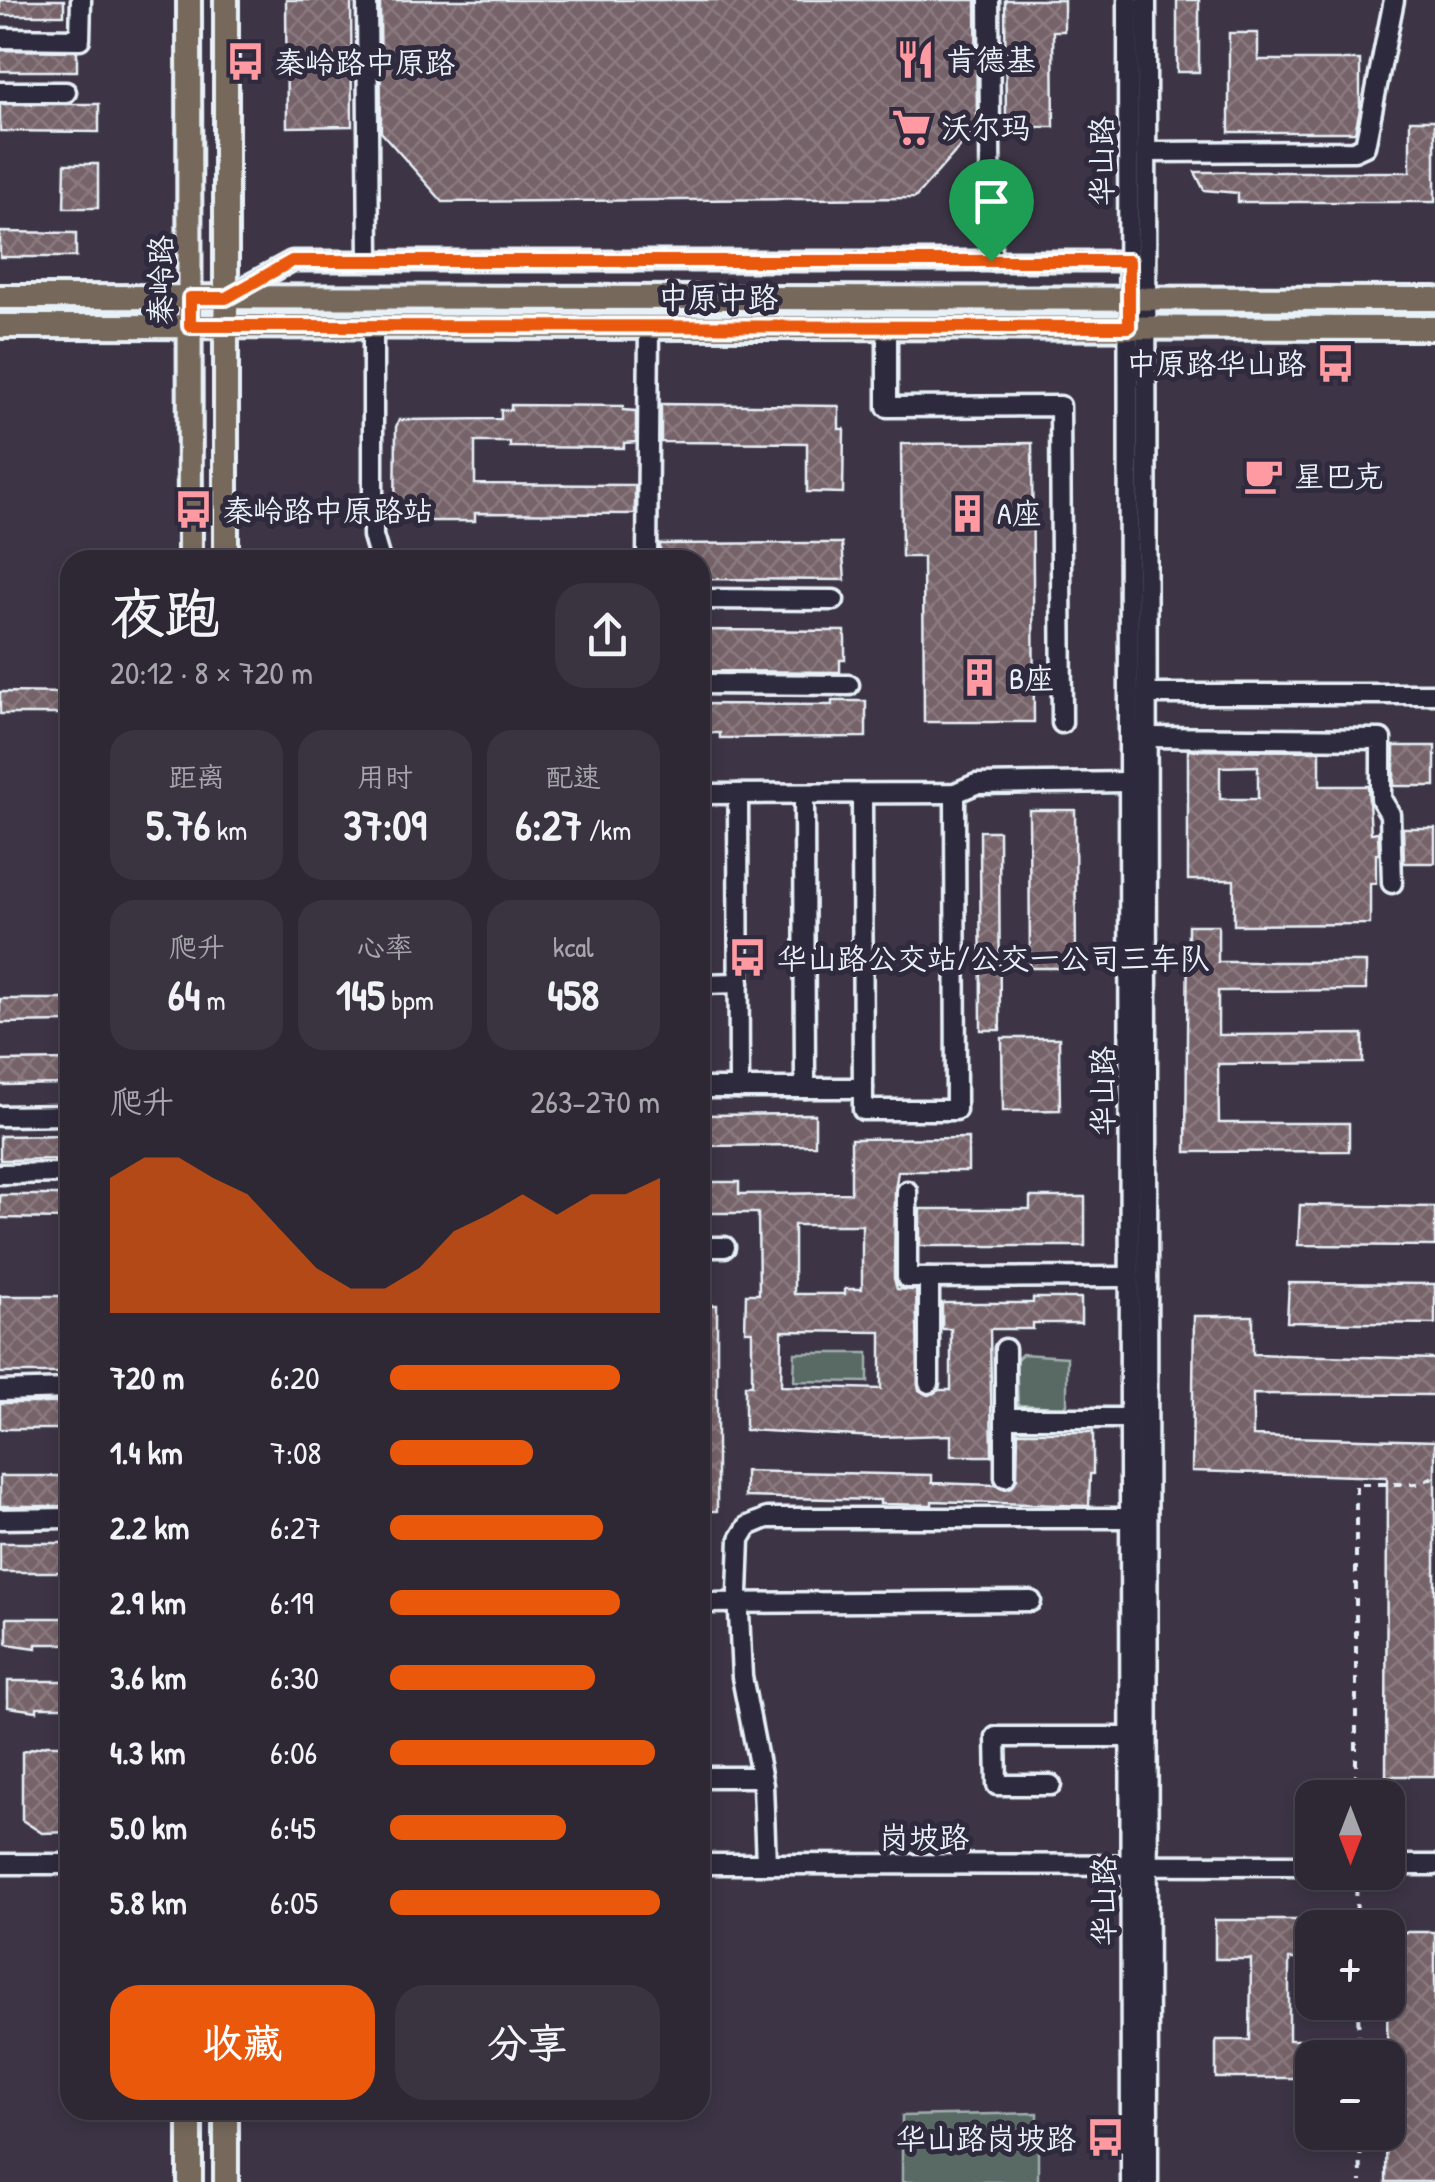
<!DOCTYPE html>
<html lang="zh">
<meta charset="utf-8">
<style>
body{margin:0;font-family:"Patrick Hand","LXGW WenKai TC",sans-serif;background:#3a3440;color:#f1f3f6;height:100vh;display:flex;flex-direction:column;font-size:38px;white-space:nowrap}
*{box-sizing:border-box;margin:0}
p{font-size:32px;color:#a7a6ac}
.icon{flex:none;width:55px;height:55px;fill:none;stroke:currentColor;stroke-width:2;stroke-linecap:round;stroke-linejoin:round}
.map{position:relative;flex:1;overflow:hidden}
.panel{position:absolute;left:60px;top:550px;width:650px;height:1570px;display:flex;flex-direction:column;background:#2e2834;border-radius:30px;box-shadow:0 5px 15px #0003,0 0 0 2px #49444f}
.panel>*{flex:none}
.needle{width:65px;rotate:180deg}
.controls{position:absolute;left:1295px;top:1780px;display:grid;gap:20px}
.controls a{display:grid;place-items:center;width:110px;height:110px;border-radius:20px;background:#2e2834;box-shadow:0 5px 15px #0003,0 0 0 2px #49444f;font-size:50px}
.pin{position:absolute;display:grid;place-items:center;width:85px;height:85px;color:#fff;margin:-102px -42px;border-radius:50% 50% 50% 0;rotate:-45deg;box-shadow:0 0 10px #0007}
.pin .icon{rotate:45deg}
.round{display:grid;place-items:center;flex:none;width:105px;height:105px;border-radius:30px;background:#3a3440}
.headline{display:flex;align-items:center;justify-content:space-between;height:170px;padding:0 50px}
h1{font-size:55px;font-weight:800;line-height:75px}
.figures{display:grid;grid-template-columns:repeat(3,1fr);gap:15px;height:170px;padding:10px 50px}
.figures div{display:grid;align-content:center;border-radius:25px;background:#3a3440;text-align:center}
.figures b{font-size:42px;font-weight:800}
.figures small{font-size:28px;font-weight:400}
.figures p{font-size:28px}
.chart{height:280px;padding:20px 50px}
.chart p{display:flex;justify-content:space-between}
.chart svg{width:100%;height:180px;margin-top:10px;fill:#ea580c;opacity:.7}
.button{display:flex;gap:20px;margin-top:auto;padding:20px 50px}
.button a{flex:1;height:115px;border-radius:30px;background:#ea580c;color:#fff;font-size:40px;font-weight:800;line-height:115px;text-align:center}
.button a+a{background:#3a3440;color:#f1f3f6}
ul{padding:0 50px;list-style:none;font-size:32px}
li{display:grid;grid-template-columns:160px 120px 1fr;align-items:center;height:75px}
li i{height:25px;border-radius:12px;background:#ea580c}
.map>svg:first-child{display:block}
.grass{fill:#586b64;stroke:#a0aeae;stroke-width:2.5}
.building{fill:url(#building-cross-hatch);stroke:#e8f1f8;stroke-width:2.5;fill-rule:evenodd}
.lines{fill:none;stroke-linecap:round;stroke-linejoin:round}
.minor-casing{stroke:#e8f1f8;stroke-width:25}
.major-casing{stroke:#e8f1f8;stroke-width:30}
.path{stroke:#e8f1f8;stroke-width:4;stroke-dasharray:8 8;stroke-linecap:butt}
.minor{stroke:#2f2a3d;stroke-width:18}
.major{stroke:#76695c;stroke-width:22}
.route-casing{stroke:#fff;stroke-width:20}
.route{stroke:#ea580c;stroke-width:12}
.labels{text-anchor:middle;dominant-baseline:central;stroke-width:10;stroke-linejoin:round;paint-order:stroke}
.poi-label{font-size:30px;fill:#e8f1f8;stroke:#2f2a3d;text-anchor:start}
.street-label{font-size:30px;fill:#e8f1f8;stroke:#2f2a3d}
</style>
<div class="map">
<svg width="1435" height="2182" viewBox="0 0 1435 2182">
<defs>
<pattern id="building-cross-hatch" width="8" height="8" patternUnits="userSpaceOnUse" patternTransform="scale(2.5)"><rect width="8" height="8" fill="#766369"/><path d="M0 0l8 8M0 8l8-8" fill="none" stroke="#8a7a7f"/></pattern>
</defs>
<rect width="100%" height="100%" fill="#3d3546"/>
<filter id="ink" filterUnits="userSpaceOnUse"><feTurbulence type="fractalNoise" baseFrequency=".01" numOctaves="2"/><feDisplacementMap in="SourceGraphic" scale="20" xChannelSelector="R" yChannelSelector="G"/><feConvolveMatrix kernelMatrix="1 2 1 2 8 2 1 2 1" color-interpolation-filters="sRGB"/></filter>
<g filter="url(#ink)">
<!-- grass -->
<g class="grass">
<path d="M795 1353H868V1382L794 1381Z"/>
<path d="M1022 1354 1067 1357V1404L1063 1407 1018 1405 1016 1360Z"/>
<path d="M1038 2113V2182H902V2116Z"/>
</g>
<!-- building -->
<g class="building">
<rect x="0" y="0" width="64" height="15"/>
<path d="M286 0H351L352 126 287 127Z"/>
<path d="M380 0H976L977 127 915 198 443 202 381 132Z"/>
<path d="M1005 0H1064V31H1053L1054 127H1006Z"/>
<rect x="1177" y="0" width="22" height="72"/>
<path d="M1229 33H1258V60H1360V109L1355 132H1229Z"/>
<path d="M0 50 77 51V71H0Z"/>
<path d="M0 104H99V132L0 131Z"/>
<path d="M1410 120H1435V202H1238V193L1204 190 1195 172H1410Z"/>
<path d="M65 164H98V208H64Z"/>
<path d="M0 232 76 233V257H0Z"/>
<path d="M661 404 839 406V429H844L843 493 807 492V443L661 442Z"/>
<path d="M511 405 623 406V410L636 411V442L624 443V448L510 447V442H475V484L635 485V514L475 513V521H395L396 427 399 420 501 419V410H511Z"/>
<path d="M1032 443 1034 722H924L923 557H902L901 444Z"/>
<path d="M806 543H842L845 580 700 579V560H660V544Z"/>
<path d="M700 630 845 631V660H840V672L703 671Z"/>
<path d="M0 692 70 693V714H0Z"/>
<path d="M832 701H866V737L720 738V733H700V704L832 705Z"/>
<rect x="1394" y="746" width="41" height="40"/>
<path d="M1188 750 1320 751V786H1368L1371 833 1378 832 1379 854H1376V883H1370V924L1234 925V880H1188ZM1258 766V799H1220V767Z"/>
<path d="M1029 810H1075L1076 968H1030Z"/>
<path d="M1403 828H1435V863H1404Z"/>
<path d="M980 831H999L1000 1030H981Z"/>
<path d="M1188 925H1218V962H1366V990L1218 991V1035L1363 1034V1063L1218 1064 1219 1123H1349V1151L1186 1152Z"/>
<path d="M0 999H70V1022L0 1023Z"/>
<path d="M1002 1038H1059L1060 1110 1003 1111Z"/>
<path d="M70 1060V1084L0 1085V1061Z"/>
<path d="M815 1114V1145L700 1146V1115Z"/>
<path d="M70 1135V1159L0 1160V1136Z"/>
<path d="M968 1138V1171H898L895 1190 894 1278 897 1289 916 1290 919 1390 928 1395 939 1390H951V1329H942V1303H1033V1298H1081V1323H1033V1329H990L992 1456H951V1435L876 1437 745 1430V1385H752V1331H745L746 1294H759L758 1213H700V1182H739V1194L851 1193V1139ZM794 1225H862V1289H845V1294H794ZM782 1331 881 1332V1389L781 1386Z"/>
<path d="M0 1195H70V1219L0 1218Z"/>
<path d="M1030 1197H1085V1246H920V1209H1030Z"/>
<path d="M1300 1205 1435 1207V1246L1298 1245Z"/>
<path d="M1289 1283 1435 1284V1324L1287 1322Z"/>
<rect x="0" y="1296" width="70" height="77"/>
<rect x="700" y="1305" width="17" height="206"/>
<path d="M1194 1316H1253V1354L1435 1359V1395L1253 1394V1436L1435 1441V1776H1386L1387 1477 1192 1471Z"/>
<rect x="0" y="1403" width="70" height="26"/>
<path d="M1018 1432H1093V1474H1090L1089 1506 932 1501V1505L880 1504V1500L745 1497V1471L932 1475V1483L996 1485 1006 1489 1012 1487 1017 1478Z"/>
<rect x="0" y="1476" width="70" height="30"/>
<rect x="0" y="1543" width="70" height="29"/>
<path d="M7 1618H70V1644H36V1648L7 1644Z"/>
<path d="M8 1681H70V1707H37V1711L8 1707Z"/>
<path d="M46 1745H70V1832L42 1833 22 1820V1752Z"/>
<path d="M1215 1920H1312V1959H1289V2040H1326V2058H1312V2078H1216V2040H1250L1251 1959H1215Z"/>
<path d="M1388 1932H1435V2182H1386Z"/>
</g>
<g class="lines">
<defs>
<g id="minor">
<path d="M367 0 369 261"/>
<path d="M989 0 991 261"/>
<path d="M1128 0 1131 2182"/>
<path d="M1146 0 1148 2182"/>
<path d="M0 38 80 39 81 0"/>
<path d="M0 92H66"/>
<path d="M1146 152 1354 151 1365 146 1394 0"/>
<path d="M228 296 292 261H1129"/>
<path d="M373 326V536L380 560"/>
<path d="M887 327V407L1060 406 1062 723"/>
<path d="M647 560 649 327"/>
<path d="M700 599 834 600"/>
<path d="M700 684 849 685"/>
<path d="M1146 694H1435"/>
<path d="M1146 737 1381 739V799L1390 814 1392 883"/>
<path d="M700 794 955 793 976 784 1130 782"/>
<path d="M738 794 739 1088H863"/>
<path d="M804 794 805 1088"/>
<path d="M862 794 863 1110H956L955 793"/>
<path d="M700 984 739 983"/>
<path d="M700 1088H739"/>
<path d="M0 1116 70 1115"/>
<path d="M0 1174 70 1173"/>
<path d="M907 1191V1278L1130 1277"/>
<path d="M700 1247H725"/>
<path d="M929 1278V1383"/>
<path d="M1005 1349V1477"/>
<path d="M0 1391 70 1389"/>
<path d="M1005 1418H1130"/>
<path d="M0 1519 70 1518"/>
<path d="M700 1603 1031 1601"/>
<path d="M700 1777H761"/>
<path d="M1051 1785H997L996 1737H1130"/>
<path d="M0 1864H70"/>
<path d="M700 1864 1312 1865"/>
<path d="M766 1864 763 1785 742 1677 738 1592 740 1539 748 1526 767 1518H1130"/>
<path d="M1388 1865H1435"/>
</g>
<g id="major">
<path d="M189 0 190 560"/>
<path d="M226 0V560"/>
<path d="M0 297 1435 299"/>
<path d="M0 326 1435 328"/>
<path d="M190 2110V2182"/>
<path d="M226 2110V2182"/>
</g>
</defs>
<!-- minor casing -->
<use href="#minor" class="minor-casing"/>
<!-- major casing -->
<use href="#major" class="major-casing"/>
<!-- path -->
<g class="path">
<path d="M1356 1798V1484H1418L1435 1476"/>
<path d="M1356 1872 1357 1928"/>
<path d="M1358 2002 1359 2058"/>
<path d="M1360 2132 1361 2182"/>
</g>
<!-- minor -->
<use href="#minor" class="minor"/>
<!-- major -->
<use href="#major" class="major"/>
</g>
</g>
<g class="lines" filter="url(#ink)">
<defs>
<path id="route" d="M292 261H1129V327L190 326V298H226Z"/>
</defs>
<!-- route casing -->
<use href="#route" class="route-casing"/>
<!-- route -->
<use href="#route" class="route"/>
</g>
<!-- icons -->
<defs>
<symbol id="restaurant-bare" viewBox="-9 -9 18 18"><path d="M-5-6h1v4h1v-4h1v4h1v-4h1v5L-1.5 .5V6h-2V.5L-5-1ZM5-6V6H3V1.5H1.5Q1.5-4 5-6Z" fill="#ff9aa2" stroke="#2f2a3d" stroke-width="2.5" paint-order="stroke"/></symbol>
<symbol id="bus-bare" viewBox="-9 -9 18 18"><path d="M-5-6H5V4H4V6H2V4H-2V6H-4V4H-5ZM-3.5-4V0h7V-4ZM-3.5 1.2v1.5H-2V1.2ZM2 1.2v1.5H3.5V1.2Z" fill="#ff9aa2" stroke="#2f2a3d" stroke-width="2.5" paint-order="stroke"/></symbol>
<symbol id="supermarket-bare" viewBox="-9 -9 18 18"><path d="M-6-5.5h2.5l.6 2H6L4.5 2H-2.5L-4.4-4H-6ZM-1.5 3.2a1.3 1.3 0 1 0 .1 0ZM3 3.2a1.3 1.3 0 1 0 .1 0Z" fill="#ff9aa2" stroke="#2f2a3d" stroke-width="2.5" paint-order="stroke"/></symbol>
<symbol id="cafe-bare" viewBox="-9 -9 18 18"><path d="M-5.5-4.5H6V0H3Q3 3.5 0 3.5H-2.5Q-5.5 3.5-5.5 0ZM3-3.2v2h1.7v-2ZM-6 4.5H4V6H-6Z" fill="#ff9aa2" stroke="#2f2a3d" stroke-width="2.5" paint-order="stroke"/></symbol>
<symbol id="building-bare" viewBox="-9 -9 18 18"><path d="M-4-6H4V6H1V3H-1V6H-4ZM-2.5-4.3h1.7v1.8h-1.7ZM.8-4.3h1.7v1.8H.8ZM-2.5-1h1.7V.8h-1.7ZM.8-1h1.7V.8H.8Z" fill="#ff9aa2" stroke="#2f2a3d" stroke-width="2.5" paint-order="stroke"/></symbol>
</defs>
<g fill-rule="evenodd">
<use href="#restaurant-bare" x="888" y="32" width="55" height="55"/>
<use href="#bus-bare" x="218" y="34" width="55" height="55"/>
<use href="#supermarket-bare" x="884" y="100" width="55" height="55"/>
<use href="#bus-bare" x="1308" y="336" width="55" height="55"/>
<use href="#cafe-bare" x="1236" y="448" width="55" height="55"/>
<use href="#bus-bare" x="166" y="482" width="55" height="55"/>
<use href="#building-bare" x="940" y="486" width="55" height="55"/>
<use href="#building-bare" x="952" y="650" width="55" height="55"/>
<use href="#bus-bare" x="720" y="930" width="55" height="55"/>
<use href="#bus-bare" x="1078" y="2110" width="55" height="55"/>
</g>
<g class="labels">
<!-- poi labels -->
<g class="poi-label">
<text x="946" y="59">肯德基</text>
<text x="275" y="62">秦岭路中原路</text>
<text x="941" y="127">沃尔玛</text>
<text x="1306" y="363" text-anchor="end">中原路华山路</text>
<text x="1294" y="476">星巴克</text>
<text x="223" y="510">秦岭路中原路站</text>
<text x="997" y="513">A座</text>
<text x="1009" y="678">B座</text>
<text x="777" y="958">华山路公交站/公交一公司三车队</text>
<text x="1076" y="2138" text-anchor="end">华山路岗坡路</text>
</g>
<!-- street labels -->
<g class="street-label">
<text transform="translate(1101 161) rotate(-90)">华山路</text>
<text transform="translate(160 280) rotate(-90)">秦岭路</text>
<text x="718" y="297">中原中路</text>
<text transform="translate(1102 1091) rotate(-90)">华山路</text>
<text x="924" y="1837">岗坡路</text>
<text transform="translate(1103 1901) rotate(-90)">华山路</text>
</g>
</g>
</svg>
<div class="controls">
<a><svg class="needle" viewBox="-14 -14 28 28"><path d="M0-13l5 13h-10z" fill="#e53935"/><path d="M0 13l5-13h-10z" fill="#a7a6ac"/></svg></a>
<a>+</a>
<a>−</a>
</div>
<div class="pin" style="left:991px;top:261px;background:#1e9e55"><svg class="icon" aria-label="arrive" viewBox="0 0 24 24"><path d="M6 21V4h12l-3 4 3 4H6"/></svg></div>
<section class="panel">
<div class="headline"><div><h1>夜跑</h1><p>20:12 · 8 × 720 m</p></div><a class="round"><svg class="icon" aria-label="share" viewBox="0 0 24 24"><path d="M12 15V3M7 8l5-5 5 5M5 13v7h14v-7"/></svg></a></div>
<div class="figures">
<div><p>距离</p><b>5.76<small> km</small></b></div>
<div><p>用时</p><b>37:09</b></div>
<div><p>配速</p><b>6:27<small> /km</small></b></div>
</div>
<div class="figures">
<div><p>爬升</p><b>64<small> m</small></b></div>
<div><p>心率</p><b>145<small> bpm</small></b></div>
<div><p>kcal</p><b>458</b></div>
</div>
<div class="chart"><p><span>爬升</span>263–270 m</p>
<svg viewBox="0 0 160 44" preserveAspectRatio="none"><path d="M0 44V11L10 6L20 6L30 11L40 15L50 24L60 33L70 38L80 38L90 33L100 24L110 20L120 15L130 20L140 15L150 15L160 11V44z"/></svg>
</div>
<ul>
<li><b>720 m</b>6:20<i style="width:85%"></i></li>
<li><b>1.4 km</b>7:08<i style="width:53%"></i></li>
<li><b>2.2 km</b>6:27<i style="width:79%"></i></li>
<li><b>2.9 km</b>6:19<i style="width:85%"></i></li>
<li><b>3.6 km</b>6:30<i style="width:76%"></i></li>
<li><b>4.3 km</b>6:06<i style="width:98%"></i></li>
<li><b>5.0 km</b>6:45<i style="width:65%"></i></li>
<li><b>5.8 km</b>6:05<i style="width:100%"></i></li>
</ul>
<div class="button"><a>收藏</a><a>分享</a></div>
</section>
</div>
